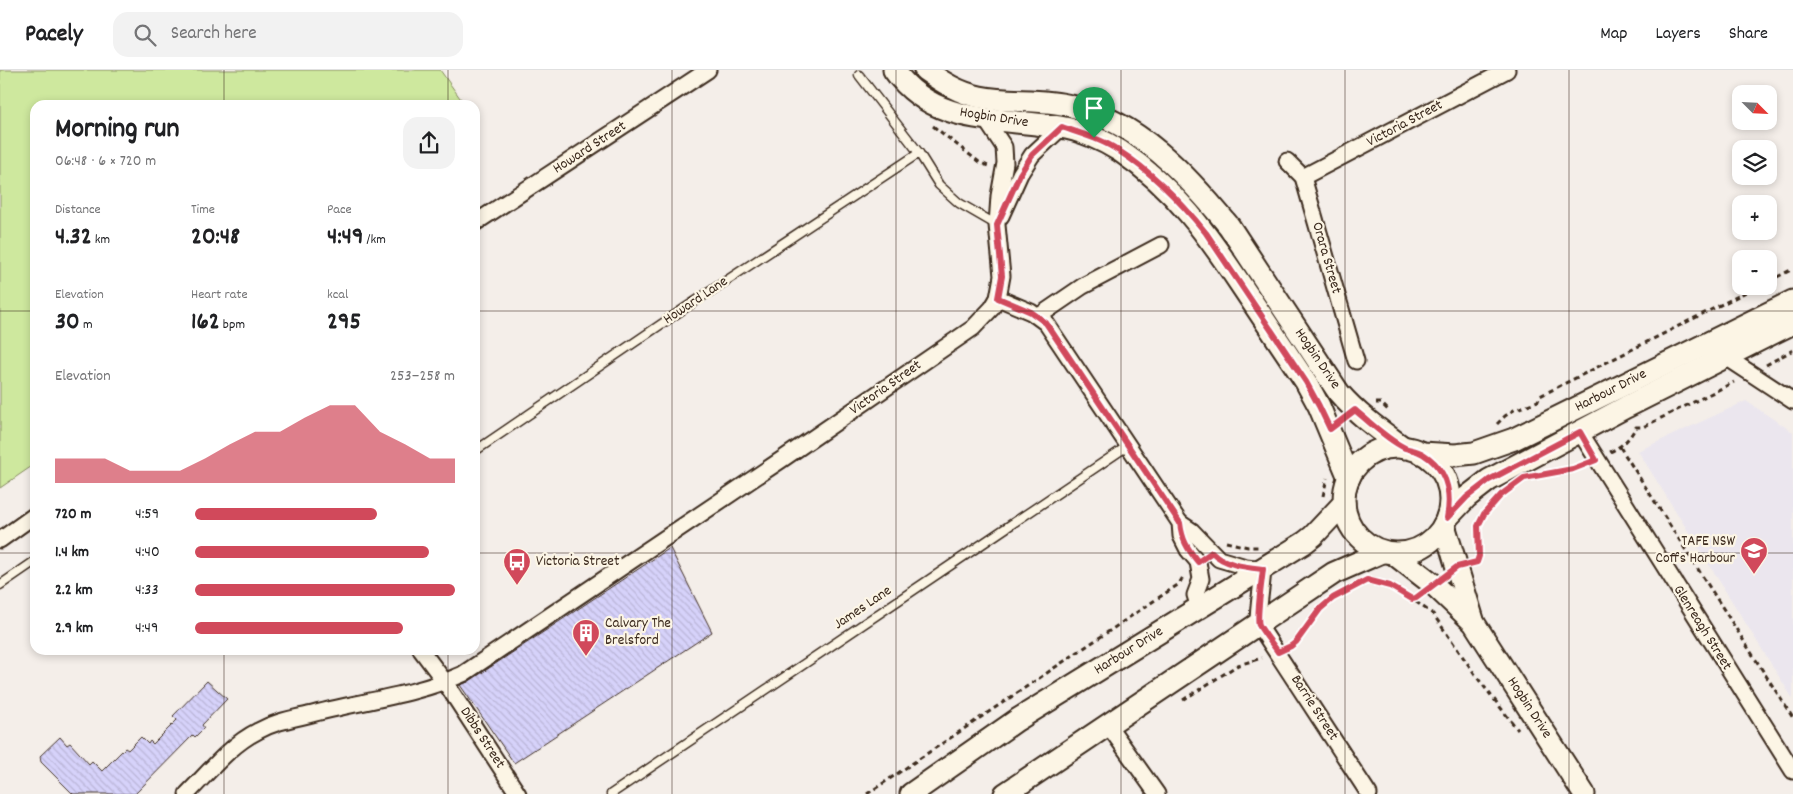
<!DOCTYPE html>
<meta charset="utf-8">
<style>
body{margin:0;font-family:Dekko,sans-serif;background:#f2f2f2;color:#202124;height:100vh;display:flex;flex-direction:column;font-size:19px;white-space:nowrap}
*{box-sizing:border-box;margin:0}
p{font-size:16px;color:#757577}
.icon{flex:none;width:28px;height:28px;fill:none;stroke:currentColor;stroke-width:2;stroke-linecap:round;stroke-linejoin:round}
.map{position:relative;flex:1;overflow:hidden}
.side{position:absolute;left:30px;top:30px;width:450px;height:555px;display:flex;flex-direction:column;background:#fff;border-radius:15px;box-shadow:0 2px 8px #0003}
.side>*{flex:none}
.needle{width:32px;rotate:114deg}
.buttons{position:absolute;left:1732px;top:15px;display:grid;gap:10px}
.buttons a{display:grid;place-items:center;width:45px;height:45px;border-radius:10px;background:#fff;box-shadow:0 2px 8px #0003;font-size:25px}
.pin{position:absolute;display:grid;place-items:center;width:42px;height:42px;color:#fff;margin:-51px -21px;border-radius:50% 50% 50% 0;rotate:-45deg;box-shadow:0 0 5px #0007}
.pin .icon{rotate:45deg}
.round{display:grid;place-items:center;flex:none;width:52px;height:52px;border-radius:15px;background:#f2f2f2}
.head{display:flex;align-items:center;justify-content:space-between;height:85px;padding:0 25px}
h1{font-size:28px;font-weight:700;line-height:38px}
.stats{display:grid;grid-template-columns:repeat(3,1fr);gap:8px;height:85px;padding:5px 25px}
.stats div{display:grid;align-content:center}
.stats b{font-size:25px;font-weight:700}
.stats small{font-size:14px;font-weight:400}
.stats p{font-size:14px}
.chart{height:140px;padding:10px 25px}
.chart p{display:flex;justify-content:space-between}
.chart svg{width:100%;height:90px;margin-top:5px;fill:#d1495b;opacity:.7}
ul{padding:0 25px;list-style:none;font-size:16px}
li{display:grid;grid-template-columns:80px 60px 1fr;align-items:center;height:38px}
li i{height:12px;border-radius:6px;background:#d1495b}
header{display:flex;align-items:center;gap:30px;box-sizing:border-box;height:70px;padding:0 25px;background:#fff;border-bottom:1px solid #e0e0e0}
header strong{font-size:24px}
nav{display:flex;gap:28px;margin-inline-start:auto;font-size:18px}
.search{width:350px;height:45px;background:#f2f2f2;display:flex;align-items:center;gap:12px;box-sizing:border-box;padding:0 18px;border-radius:15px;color:#757577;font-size:19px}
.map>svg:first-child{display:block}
.built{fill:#ebe6ee}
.green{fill:#cee89e;stroke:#84895e}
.building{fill:url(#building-back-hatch);stroke:#3b2a1e}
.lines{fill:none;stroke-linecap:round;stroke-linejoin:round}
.lane-casing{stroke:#3b2a1e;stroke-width:11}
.street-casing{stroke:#3b2a1e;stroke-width:19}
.secondary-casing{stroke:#3b2a1e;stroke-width:25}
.path{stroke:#3b2a1e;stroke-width:3;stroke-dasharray:5 4;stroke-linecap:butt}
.lane{stroke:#fcf5e5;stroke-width:8}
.street{stroke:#fcf5e5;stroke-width:15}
.secondary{stroke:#fcf5e5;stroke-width:21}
.route-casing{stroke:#fff;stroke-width:10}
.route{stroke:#d1495b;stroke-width:6}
.grid{fill:none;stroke:#3b2a1e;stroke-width:1;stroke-opacity:0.55}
.labels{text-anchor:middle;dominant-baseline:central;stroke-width:4.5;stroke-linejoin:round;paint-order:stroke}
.street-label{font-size:15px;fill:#3b2a1e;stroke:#fcf5e5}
.poi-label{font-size:15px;fill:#3b2a1e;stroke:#fcf5e5;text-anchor:start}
</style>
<header>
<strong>Pacely</strong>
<div class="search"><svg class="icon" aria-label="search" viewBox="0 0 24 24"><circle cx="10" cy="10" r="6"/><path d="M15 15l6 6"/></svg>Search here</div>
<nav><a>Map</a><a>Layers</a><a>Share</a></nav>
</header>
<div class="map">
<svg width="1793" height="724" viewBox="0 0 1793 724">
<defs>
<pattern id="building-back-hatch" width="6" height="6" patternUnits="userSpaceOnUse" patternTransform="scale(1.25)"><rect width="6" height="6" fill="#d6d2fa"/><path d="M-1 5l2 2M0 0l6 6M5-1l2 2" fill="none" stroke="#b9b4d6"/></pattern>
</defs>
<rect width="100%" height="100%" fill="#f4eee9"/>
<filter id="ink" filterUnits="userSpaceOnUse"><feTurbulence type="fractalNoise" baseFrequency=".02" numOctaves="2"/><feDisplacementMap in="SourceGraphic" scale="10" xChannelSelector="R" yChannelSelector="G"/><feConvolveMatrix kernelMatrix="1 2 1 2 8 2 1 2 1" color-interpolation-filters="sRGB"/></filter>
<g filter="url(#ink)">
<!-- built -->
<path class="built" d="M1746 331 1793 362V629L1638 381Z"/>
<!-- green -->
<path class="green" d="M0 0H440L465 35H35V394L0 418Z"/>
<!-- building -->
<g class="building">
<path d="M670 478 712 562 514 693 460 615 468 612Z"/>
<path d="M207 611 227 629 202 655 204 658 195 667 193 665 135 724H73L41 692 40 686 60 667 67 675 70 673 89 694 92 691 102 701 125 678 128 680 141 667 148 674 150 671 153 674 177 650 173 646Z"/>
</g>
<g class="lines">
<defs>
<g id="lane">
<path d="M859 5 919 83 939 115 959 133 997 155"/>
<path d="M475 381 685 238 919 83"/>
<path d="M0 515 35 491"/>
<path d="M611 724 1129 375"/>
</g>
<g id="street">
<path d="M1287 91 1303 107 1356 291"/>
<path d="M1303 107 1507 0"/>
<path d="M1001 146 1020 104 1032 85 1062 57"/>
<path d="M475 153 708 0"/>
<path d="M998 228 1031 242 1046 253 1180 453 1181 466 1188 480 1198 492 1201 509 1195 525 1199 538"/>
<path d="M1039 246 1083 216 1161 175"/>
<path d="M1726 287 1793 331"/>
<path d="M1580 362 1793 701"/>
<path d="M1180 453 1192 461 1219 489 1246 497 1263 499C1262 517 1258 535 1258 554L1369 724"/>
<path d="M0 470 35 445"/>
<path d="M421 580 445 612 518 724"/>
<path d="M1108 655 1157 724"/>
<path d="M187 724C209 702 230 675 258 661 274 652 291 649 308 645 360 631 414 626 463 604L781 390 973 258 992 238 998 228 1002 206 997 155 999 126 1005 93 1004 77 986 50"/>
</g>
<g id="secondary">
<path d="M894 0C934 57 1001 47 1060 57 1080 60 1103 70 1120 81 1175 118 1207 164 1243 218 1264 249 1285 281 1306 312L1319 336 1349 408"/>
<path d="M925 0C942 12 959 23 980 27 1010 33 1041 28 1071 36 1138 51 1187 105 1229 156L1339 323C1358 345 1381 361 1404 378"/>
<circle cx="1397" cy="430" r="53"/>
<path d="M1422 383 1455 385 1474 383 1514 369 1793 231"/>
<path d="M1447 448 1467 427 1489 410 1626 337 1793 253"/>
<path d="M1444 455 1473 550"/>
<path d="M1394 484 1434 515 1474 553 1584 724"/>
<path d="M911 724 1017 650 1304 473 1313 466 1344 433"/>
<path d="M1005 724 1334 503 1382 482"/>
</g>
</defs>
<!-- lane casing -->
<use href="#lane" class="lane-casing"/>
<!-- street casing -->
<use href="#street" class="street-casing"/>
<!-- secondary casing -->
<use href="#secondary" class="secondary-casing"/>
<!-- path -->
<g class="path">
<path d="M933 56 979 92 988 96"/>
<path d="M1769 211 1793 199"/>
<path d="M1766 295 1793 280"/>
<path d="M1376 333H1381L1389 341"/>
<path d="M1497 354 1505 346 1514 340 1538 331 1540 326 1758 216"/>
<path d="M1620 377 1793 648"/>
<path d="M1610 382C1622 376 1629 370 1636 357H1643L1734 312"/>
<path d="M1544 404 1573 399 1584 394"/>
<path d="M1323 426 1327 408"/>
<path d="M1226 472 1248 477H1259"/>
<path d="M1474 493 1477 492C1486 466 1469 460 1492 434"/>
<path d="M1367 510 1390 516 1412 529 1433 544 1479 610 1518 660"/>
<path d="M1291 576C1306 562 1316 544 1331 530"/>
<path d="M1183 630 1238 595 1262 588"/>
<path d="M867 724 1179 514 1183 507"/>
</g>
<!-- lane -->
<use href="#lane" class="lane"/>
<!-- street -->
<use href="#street" class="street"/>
<!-- secondary -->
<use href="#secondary" class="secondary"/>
</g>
</g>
<g class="lines" filter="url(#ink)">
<defs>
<path id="route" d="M1062 57C1081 64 1102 69 1119 81 1152 102 1182 133 1206 163L1306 312 1319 336 1330 359 1355 340C1369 352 1389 371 1405 378 1411 380 1417 380 1423 384 1447 399 1452 422 1447 448L1467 427 1489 410 1580 362 1596 390 1573 399 1524 408 1501 425 1484 444 1478 456 1479 486 1477 492 1457 497 1416 528 1412 529 1390 516 1367 510 1333 528 1320 539 1296 572 1291 576 1278 582C1272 573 1264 564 1259 555 1256 548 1262 510 1263 499 1246 497 1224 495 1212 482L1198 492C1187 478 1182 470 1180 453L1046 253 1031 242 998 228 1002 206 997 155 1020 104 1032 85Z"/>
</defs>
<!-- route casing -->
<use href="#route" class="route-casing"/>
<!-- route -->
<use href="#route" class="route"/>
</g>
<!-- grid -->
<path class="grid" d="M224 0V35M448 0V35M672 0V724M896 0V724M1121 0V724M1345 0V724M1569 0V724M0 241H35M475 241H1793M0 483H35M475 483H1793M224 580V724M448 580V724"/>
<!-- icons -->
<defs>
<symbol id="university-pin" viewBox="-11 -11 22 30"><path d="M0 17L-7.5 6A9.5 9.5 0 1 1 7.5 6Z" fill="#d1495b" stroke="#fcf5e5"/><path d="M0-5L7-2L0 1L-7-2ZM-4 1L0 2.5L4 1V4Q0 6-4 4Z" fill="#fff"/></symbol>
<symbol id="bus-pin" viewBox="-11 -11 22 30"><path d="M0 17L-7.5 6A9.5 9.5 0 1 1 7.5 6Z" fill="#d1495b" stroke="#fcf5e5"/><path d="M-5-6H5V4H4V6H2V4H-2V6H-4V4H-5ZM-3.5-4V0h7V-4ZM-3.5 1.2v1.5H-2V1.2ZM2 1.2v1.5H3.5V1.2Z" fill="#fff"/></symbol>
<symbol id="building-pin" viewBox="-11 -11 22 30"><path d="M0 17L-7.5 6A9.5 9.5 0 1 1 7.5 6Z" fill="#d1495b" stroke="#fcf5e5"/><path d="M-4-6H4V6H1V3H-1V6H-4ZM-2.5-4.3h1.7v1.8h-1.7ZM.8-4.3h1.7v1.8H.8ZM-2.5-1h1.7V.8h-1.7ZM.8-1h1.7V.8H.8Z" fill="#fff"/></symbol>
</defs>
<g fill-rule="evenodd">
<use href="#university-pin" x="1738" y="465" width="32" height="43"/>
<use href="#bus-pin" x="501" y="476" width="32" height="43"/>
<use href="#building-pin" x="570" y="547" width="32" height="43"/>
</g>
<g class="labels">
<!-- street labels -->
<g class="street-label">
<text transform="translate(994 48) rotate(9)">Hogbin Drive</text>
<text transform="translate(1405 54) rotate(-28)">Victoria Street</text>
<text transform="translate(590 78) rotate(-33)">Howard Street</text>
<text transform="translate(1326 188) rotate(74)">Orara Street</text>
<text transform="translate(696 231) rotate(-34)">Howard Lane</text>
<text transform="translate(1317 289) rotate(56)">Hogbin Drive</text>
<text transform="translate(886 318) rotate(-35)">Victoria Street</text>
<text transform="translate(1611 321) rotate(-27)">Harbour Drive</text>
<text transform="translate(863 538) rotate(-34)">James Lane</text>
<text transform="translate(1702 558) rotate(58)">Glenreagh Street</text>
<text transform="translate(1129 581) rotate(-32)">Harbour Drive</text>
<text transform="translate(1314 638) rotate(57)">Barrie Street</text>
<text transform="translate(1529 638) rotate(57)">Hogbin Drive</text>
<text transform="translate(482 668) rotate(57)">Dibbs Street</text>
</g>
<!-- poi labels -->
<g class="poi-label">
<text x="1735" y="472" text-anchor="end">TAFE NSW<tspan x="1735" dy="17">Coffs Harbour</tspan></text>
<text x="536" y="492">Victoria Street</text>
<text x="605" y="554">Calvary The<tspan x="605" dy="17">Brelsford</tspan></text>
</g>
</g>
</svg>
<div class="buttons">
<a><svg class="needle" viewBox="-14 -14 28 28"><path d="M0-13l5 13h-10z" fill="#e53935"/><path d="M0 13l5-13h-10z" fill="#757577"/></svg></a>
<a><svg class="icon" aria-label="layers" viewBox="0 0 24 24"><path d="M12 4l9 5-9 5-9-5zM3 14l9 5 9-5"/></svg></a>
<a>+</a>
<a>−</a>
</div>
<div class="pin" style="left:1094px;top:68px;background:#1e9e55"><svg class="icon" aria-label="arrive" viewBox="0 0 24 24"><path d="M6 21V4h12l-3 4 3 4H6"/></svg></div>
<section class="side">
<div class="head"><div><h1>Morning run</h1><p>06:48 · 6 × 720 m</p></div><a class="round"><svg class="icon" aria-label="share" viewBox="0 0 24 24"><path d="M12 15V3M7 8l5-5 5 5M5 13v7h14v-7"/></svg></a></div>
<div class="stats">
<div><p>Distance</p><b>4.32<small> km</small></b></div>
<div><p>Time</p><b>20:48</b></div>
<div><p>Pace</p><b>4:49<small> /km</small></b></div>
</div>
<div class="stats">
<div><p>Elevation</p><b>30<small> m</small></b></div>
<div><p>Heart rate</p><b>162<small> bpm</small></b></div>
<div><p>kcal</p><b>295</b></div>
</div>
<div class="chart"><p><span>Elevation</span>253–258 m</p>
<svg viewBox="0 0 160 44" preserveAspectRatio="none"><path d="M0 44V32L10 32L20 32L30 38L40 38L50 38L60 32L70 25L80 19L90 19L100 12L110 6L120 6L130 19L140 25L150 32L160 32V44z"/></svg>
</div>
<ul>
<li><b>720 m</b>4:59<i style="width:70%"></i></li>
<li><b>1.4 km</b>4:40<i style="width:90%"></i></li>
<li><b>2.2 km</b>4:33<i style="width:100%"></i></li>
<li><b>2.9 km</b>4:49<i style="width:80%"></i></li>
</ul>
</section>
</div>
